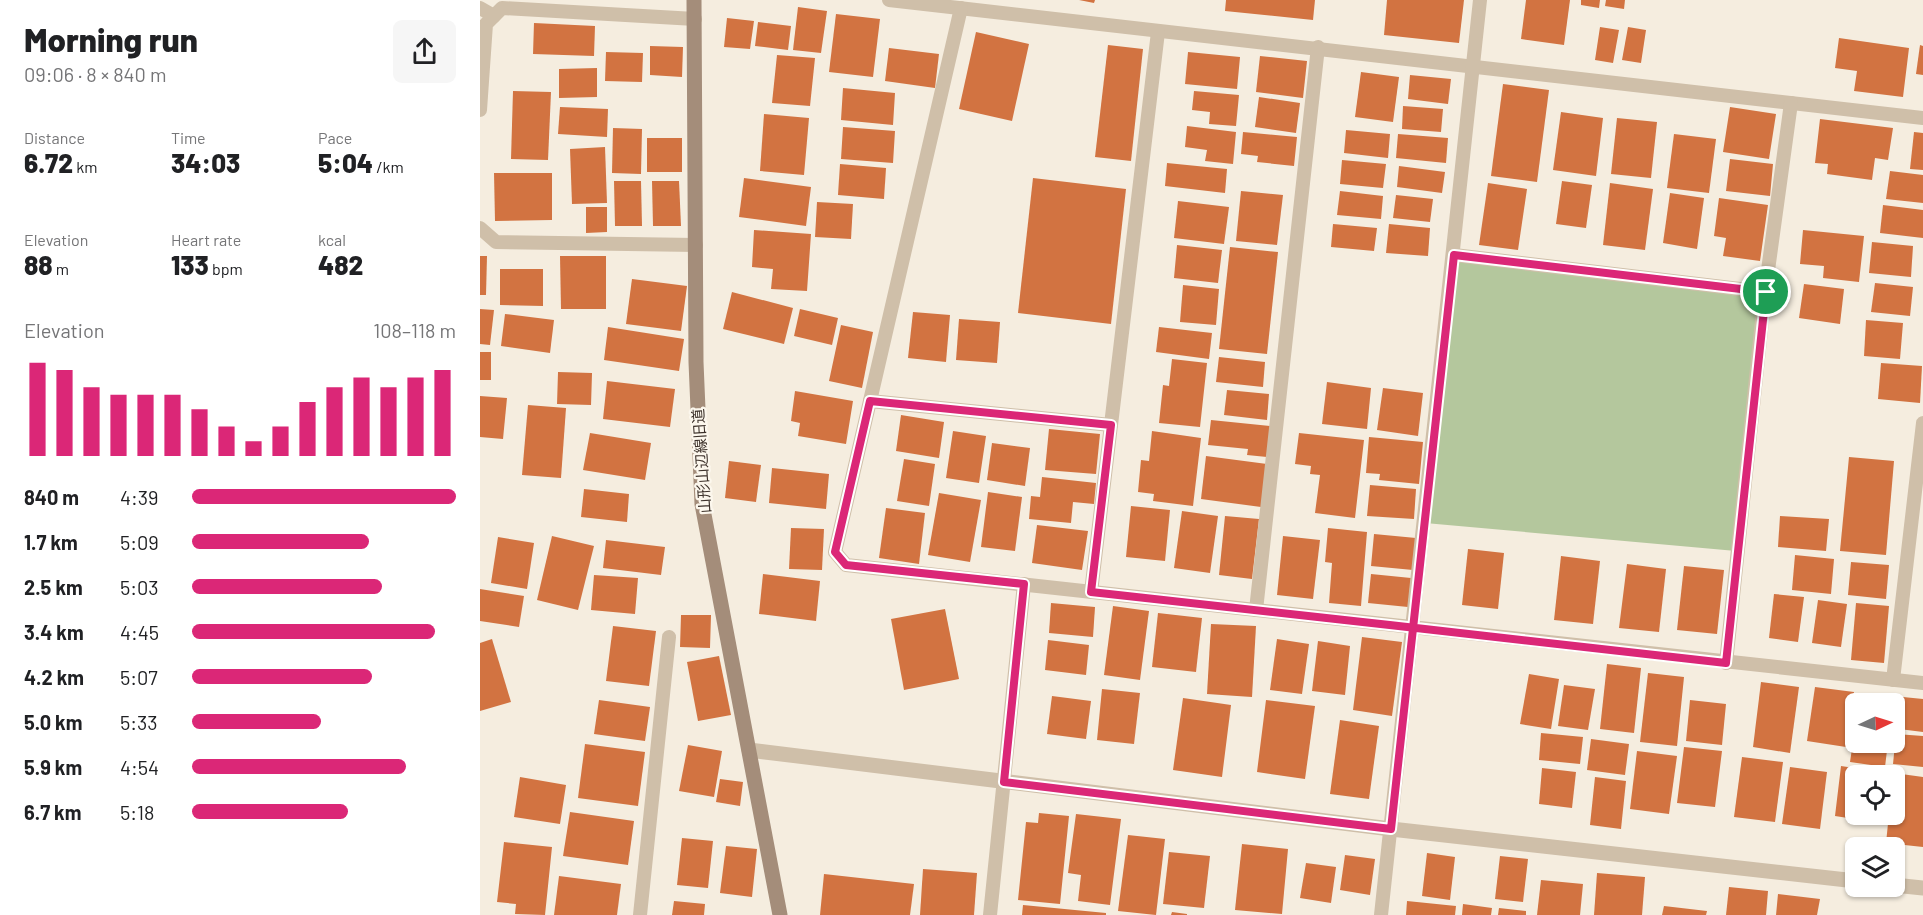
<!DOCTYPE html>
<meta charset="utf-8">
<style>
body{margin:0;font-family:Barlow,"Noto Sans JP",sans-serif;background:#f6f6f6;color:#202124;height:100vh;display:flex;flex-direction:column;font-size:22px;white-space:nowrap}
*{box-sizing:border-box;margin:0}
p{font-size:20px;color:#757577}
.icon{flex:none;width:33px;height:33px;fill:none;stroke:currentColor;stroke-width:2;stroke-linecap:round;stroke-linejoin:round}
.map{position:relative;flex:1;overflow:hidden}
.drawer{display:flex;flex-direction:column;background:#fff;width:480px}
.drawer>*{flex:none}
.needle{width:39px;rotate:86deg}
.tools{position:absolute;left:1365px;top:693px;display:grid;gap:12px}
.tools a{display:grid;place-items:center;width:60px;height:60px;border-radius:9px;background:#fff;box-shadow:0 2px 4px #0004;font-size:30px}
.pin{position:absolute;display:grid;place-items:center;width:51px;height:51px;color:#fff;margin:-26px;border:3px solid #fff;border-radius:50%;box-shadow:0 2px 6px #0007}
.round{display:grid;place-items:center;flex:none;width:63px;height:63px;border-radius:9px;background:#f6f6f6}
.summary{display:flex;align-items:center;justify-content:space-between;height:102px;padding:0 24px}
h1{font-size:33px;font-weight:800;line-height:45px}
.stats{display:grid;grid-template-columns:repeat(3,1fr);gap:9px;height:102px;padding:6px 24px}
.stats div{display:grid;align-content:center}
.stats b{font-size:26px;font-weight:800}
.stats small{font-size:16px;font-weight:400}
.stats p{font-size:16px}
.chart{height:168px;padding:12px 24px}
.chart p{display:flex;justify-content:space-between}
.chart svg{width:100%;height:108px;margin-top:6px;stroke:#db2777;stroke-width:6}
ul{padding:0 24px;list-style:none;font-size:20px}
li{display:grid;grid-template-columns:96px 72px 1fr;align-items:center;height:45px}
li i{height:15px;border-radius:8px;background:#db2777}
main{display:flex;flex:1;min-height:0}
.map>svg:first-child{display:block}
.green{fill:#b4c79d}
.building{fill:#d27341}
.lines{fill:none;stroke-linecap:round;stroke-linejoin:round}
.lane{stroke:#cfbfa9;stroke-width:14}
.street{stroke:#cfbfa9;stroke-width:15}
.secondary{stroke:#a48d7a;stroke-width:15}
.route-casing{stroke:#fff;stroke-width:12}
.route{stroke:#db2777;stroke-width:8}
.labels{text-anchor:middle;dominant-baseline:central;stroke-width:4.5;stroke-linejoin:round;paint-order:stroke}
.street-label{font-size:15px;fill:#3c312a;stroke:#fcf7ed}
</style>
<main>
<section class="drawer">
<div class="summary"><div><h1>Morning run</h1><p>09:06 · 8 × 840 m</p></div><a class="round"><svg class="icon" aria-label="share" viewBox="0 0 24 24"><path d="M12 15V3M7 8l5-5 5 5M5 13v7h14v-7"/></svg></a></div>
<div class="stats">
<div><p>Distance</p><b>6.72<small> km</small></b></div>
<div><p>Time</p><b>34:03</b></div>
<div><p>Pace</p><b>5:04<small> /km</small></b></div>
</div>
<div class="stats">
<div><p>Elevation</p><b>88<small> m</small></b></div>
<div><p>Heart rate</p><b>133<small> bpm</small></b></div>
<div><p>kcal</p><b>482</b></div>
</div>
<div class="chart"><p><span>Elevation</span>108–118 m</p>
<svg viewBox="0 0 160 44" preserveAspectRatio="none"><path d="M5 44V6M15 44V9M25 44V16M35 44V19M45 44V19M55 44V19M65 44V25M75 44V32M85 44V38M95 44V32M105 44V22M115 44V16M125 44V12M135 44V16M145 44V12M155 44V9"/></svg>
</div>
<ul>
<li><b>840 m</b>4:39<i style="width:100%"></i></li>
<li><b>1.7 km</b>5:09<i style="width:67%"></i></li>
<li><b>2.5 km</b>5:03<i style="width:72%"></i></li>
<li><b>3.4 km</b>4:45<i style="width:92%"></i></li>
<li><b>4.2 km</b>5:07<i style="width:68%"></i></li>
<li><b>5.0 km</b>5:33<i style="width:49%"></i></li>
<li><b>5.9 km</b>4:54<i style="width:81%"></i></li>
<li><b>6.7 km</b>5:18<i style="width:59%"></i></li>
</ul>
</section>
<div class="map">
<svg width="1443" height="915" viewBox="0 0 1443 915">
<rect width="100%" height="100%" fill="#f5eddf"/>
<!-- green -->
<path class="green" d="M974 255 1285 292 1256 551 945 523Z"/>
<!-- building -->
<g class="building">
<path d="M599 0H615L614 3Z"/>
<path d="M746 0H835L833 20 745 11Z"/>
<path d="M907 0H984L979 43 904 35Z"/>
<path d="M1046 0H1090L1084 45 1041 39Z"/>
<path d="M1101 0H1120L1119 8 1101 5Z"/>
<path d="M1126 0H1145L1144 9 1125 6Z"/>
<path d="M318 7 347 11 341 53 313 50Z"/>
<path d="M356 14 400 19 393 77 349 72Z"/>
<path d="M247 18 274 21 270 49 244 47Z"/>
<path d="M278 22 311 26 308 50 275 46Z"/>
<path d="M54 23 115 26 114 56 53 54Z"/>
<path d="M1120 27 1139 30 1133 63 1115 60Z"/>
<path d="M1148 27 1166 30 1161 63 1142 60Z"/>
<path d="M496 32 549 44 532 121 479 109Z"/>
<path d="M1359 38 1429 48 1423 97 1374 91 1377 71 1355 68Z"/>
<path d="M628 45 663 49 651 161 615 157Z"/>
<path d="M1440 45 1443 46V75L1436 74Z"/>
<path d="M170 46 203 47 202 77 170 75Z"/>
<path d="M409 48 459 54 455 88 405 81Z"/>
<path d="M126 52 163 53 162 82 125 81Z"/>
<path d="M708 52 760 57 757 89 705 84Z"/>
<path d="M297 55 335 58 330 106 292 103Z"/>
<path d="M780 56 827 61 823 98 776 92Z"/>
<path d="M117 68V97L79 98V69Z"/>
<path d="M881 72 919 77 913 122 875 117Z"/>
<path d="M930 75 971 79 968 104 928 99Z"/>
<path d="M1023 84 1069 90 1057 182 1011 176Z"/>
<path d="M363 88 415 93 413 125 361 120Z"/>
<path d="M33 91 71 92 68 160 31 159Z"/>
<path d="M714 91 759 95 756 126 729 124 730 112 712 110Z"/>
<path d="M779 97 820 103 816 133 775 127Z"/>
<path d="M923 106 963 109 961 132 922 129Z"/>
<path d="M80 107 128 109 127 137 78 134Z"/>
<path d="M1250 107 1296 114 1289 159 1243 152Z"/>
<path d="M1081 112 1123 118 1116 176 1073 170Z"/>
<path d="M284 114 329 118 324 175 280 171Z"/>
<path d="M1137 118 1177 122 1171 178 1131 174Z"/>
<path d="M1340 119 1413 128 1408 160 1395 158 1392 180 1347 174 1348 164 1335 163Z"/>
<path d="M707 126 756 132 753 164 725 161 727 150 705 147Z"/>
<path d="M363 127 415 131 413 163 361 159Z"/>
<path d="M133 128 162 129 161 174 132 173Z"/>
<path d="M866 130 910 134 908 158 864 153Z"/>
<path d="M763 132 817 137 814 166 777 162 778 156 761 154Z"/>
<path d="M1434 132 1443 133V170L1430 169Z"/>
<path d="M918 134 968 138 966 163 916 158Z"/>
<path d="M1194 134 1236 139 1229 193 1187 188Z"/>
<rect x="167" y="138" width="35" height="34"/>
<path d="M125 147 127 203 92 204 90 149Z"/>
<path d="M1250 159 1293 164 1290 196 1246 191Z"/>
<path d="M862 160 906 164 903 188 860 184Z"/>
<path d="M687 163 747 169 745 193 685 186Z"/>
<path d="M360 164 406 168 404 199 358 195Z"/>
<path d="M919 166 965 172 962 193 917 187Z"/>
<path d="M1410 171 1443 175V203L1406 199Z"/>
<path d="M14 173H72V220L15 221Z"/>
<path d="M264 178 331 187 326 226 259 217Z"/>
<path d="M553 178 646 189 631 324 538 313Z"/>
<path d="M134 181H161L162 226H135Z"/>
<path d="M172 181H199L201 226H173Z"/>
<path d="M1082 181 1112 185 1106 228 1076 224Z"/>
<path d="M1008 183 1047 189 1038 250 999 245Z"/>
<path d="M1130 183 1173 189 1165 250 1123 245Z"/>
<path d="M761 191 803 195 797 245 756 241Z"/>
<path d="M860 191 903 196 901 219 857 215Z"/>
<path d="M1190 193 1224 198 1217 249 1183 243Z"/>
<path d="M916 195 953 199 950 222 913 218Z"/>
<path d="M1239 198 1288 205 1280 261 1243 256 1246 238 1234 236Z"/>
<path d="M698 201 749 207 744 244 694 238Z"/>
<path d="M337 202 373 204 371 239 335 237Z"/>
<path d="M1403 205 1443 210V238L1400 233Z"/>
<path d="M106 207H127V232L106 233Z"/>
<path d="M853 224 897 228 894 251 851 247Z"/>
<path d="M909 224 950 228 948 256 906 253Z"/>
<path d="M274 230 331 234 327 291 291 289 293 269 272 267Z"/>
<path d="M1323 230 1384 236 1379 282 1343 278 1344 266 1320 264Z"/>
<path d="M1392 242 1433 246 1431 277 1389 273Z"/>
<path d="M697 245 742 250 738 283 694 278Z"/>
<path d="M750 247 798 252 787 354 739 349Z"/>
<path d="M0 256H7L6 295H0Z"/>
<path d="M80 256H126V309H81Z"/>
<path d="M20 269H63V306L20 305Z"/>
<path d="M152 279 207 286 201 331 146 324Z"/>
<path d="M1395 283 1433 287 1430 316 1391 312Z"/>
<path d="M1324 284 1364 289 1360 324 1319 318Z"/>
<path d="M703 285 739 289 736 325 700 322Z"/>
<path d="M252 292 313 308 304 344 243 329Z"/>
<path d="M0 309 14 310 10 345 0 344Z"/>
<path d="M320 309 358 318 352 345 314 336Z"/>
<path d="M433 312 470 315 466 362 428 358Z"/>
<path d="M25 314 74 320 70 353 21 346Z"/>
<path d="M479 319 520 322 517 363 476 360Z"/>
<path d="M1386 320 1423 323 1420 359 1384 356Z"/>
<path d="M361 325 393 332 382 388 349 381Z"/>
<path d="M128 327 204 339 199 371 124 360Z"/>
<path d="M679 327 732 333 729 359 676 352Z"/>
<rect x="0" y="352" width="11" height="28"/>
<path d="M739 357 785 362 783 387 736 382Z"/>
<path d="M692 359 727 363 720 427 679 423 683 385 689 386Z"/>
<path d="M1401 363 1442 366 1440 403 1398 399Z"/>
<path d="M78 372 112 373 111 405 77 404Z"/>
<path d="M127 381 195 389 190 427 123 419Z"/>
<path d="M847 382 891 388 887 429 842 424Z"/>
<path d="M903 388 943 393 938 436 897 430Z"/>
<path d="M747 390 789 394 787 420 744 415Z"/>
<path d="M315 391 373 401 366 444 318 436 320 423 311 421Z"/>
<path d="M0 396 27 398 23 439 0 437Z"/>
<path d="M48 405 86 408 81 478 42 475Z"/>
<path d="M421 415 464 422 459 458 416 451Z"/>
<path d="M731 420 790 426 787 457 767 455 768 449 728 445Z"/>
<path d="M569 429 620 434 616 474 565 470Z"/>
<path d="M473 431 506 436 499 483 466 478Z"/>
<path d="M672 431 721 438 713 506 673 501 674 494 658 492 661 460 669 461Z"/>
<path d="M110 433 171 443 165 480 103 470Z"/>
<path d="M819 433 884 440 875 518 835 513 840 475 830 474 831 466 815 464Z"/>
<path d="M889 437 943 442 939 484 899 480 900 474 886 473Z"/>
<path d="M512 443 550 448 545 486 507 480Z"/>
<path d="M726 456 787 464 781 507 721 499Z"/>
<path d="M1369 457 1414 461 1406 555 1360 551Z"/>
<path d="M424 459 455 464 449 506 417 501Z"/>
<path d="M249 461 281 465 276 502 245 498Z"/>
<path d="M292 468 349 474 346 509 289 503Z"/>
<path d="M562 477 616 483 614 504 593 502 591 523 549 519 551 496 560 497Z"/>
<path d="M890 485 936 489 934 519 887 516Z"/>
<path d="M104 489 149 494 147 522 101 517Z"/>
<path d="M508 492 542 497 535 551 501 547Z"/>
<path d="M459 493 501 500 490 562 448 555Z"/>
<path d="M651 506 690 510 685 561 646 557Z"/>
<path d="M406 508 445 513 439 564 399 558Z"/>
<path d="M702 511 738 516 730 573 694 568Z"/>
<path d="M745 516 779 519 772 579 739 575Z"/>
<path d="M1300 516 1349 519 1346 551 1298 547Z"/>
<path d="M557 525 608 531 602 570 552 563Z"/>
<path d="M311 528 344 529 342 570 309 569Z"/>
<path d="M848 528 887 532 881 606 849 603 852 563 845 562Z"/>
<path d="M894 534 936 538 933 570 891 566Z"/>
<path d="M72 536 114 546 98 610 57 600Z"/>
<path d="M803 536 840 540 833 599 797 595Z"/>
<path d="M18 537 54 543 47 589 11 583Z"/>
<path d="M126 540 185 547 181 575 123 568Z"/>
<path d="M988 549 1024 553 1018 609 982 605Z"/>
<path d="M1315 555 1354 559 1351 594 1312 590Z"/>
<path d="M1081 556 1120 561 1113 624 1074 620Z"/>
<path d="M1371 562 1409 565 1406 599 1368 595Z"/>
<path d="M1147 564 1186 569 1179 632 1139 628Z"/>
<path d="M1204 566 1244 570 1237 634 1197 630Z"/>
<path d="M283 574 340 581 336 621 279 614Z"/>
<path d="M891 574 931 578 928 607 888 603Z"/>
<path d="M114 575 158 578 155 614 111 610Z"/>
<path d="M0 589 44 596 39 627 0 621Z"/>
<path d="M1294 594 1324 597 1318 642 1289 638Z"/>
<path d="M1338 600 1367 604 1361 647 1332 643Z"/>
<path d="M571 603 615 607 613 637 569 633Z"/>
<path d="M1376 603 1409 606 1404 663 1371 660Z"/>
<path d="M633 606 669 611 660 680 624 675Z"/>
<path d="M465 609 479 679 424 690 411 619Z"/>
<path d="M678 613 722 618 716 672 672 667Z"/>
<path d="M201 615H231L230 648 200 647Z"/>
<path d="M731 624 776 626 772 697 727 694Z"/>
<path d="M133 626 176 631 169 686 126 681Z"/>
<path d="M882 637 922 642 912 716 873 710Z"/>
<path d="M12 639 31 702 0 711V643Z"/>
<path d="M797 639 829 644 822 694 790 690Z"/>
<path d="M568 640 609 645 606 675 565 670Z"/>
<path d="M838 641 870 646 865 695 832 691Z"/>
<path d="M239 656 251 715 218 721 207 662Z"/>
<path d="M1127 664 1161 668 1154 733 1120 729Z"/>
<path d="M1168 673 1204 677 1197 746 1160 742Z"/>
<path d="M1049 674 1079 679 1071 729 1040 724Z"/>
<path d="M1281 682 1319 687 1310 753 1273 747Z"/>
<path d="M1084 685 1115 689 1108 730 1078 726Z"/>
<path d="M1335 687 1374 692 1366 747 1327 741Z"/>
<path d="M622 689 660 693 654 744 617 740Z"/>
<path d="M572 696 611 701 606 739 567 734Z"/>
<path d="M1423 697 1443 699V732L1419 729Z"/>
<path d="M703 698 751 705 742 777 693 770Z"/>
<path d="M119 700 170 707 165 741 114 734Z"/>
<path d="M786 700 835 706 825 779 777 772Z"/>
<path d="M1210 700 1246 704 1242 745 1206 741Z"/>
<path d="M860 720 899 726 889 799 850 794Z"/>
<path d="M1061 733 1103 737 1100 764 1059 760Z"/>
<path d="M1416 734 1443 736V767L1413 764Z"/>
<path d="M1374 735 1376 742H1408L1405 767 1370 762Z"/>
<path d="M1111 739 1149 744 1145 775 1107 770Z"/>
<path d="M105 744 165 752 158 806 98 798Z"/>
<path d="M208 745 242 751 234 797 199 791Z"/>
<path d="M1204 747 1242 751 1235 807 1197 803Z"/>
<path d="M1157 751 1197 756 1189 814 1150 809Z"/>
<path d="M1262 757 1303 762 1295 822 1254 817Z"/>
<path d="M1361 766 1394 771 1393 776H1376V814H1388L1387 821 1355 816Z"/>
<path d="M1310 767 1347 772 1340 829 1302 824Z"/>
<path d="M1062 768 1096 772 1092 808 1059 804Z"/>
<path d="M1414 773 1443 777V847L1406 843 1409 814H1414Z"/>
<path d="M40 777 86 785 80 824 34 817Z"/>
<path d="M1115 777 1146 781 1141 829 1110 825Z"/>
<path d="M240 779 263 782 260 806 236 802Z"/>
<path d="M90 812 154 821 148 865 83 856Z"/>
<path d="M559 813 589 816 580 904 538 900 546 822 558 823Z"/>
<path d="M596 814 641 819 630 905 598 901 601 875 588 873Z"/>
<path d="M648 835 685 839 676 915 638 911Z"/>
<path d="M202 838 233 841 228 888 197 885Z"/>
<path d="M24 842 72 847 65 915 35 914 36 904 17 902Z"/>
<path d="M762 844 808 849 802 914 755 910Z"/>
<path d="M246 846 277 849 272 897 240 893Z"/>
<path d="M689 852 730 856 724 908 683 904Z"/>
<path d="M947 853 975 857 970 900 942 896Z"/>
<path d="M865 855 895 859 890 895 860 890Z"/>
<path d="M1020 856 1048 859 1043 902 1015 899Z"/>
<path d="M826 863 856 867 851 903 820 898Z"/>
<path d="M443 869 497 873 494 915H440Z"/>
<path d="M1117 873 1165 877 1162 915H1114Z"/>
<path d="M344 874 434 884 430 915H340Z"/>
<path d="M79 876 141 884 137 915H74Z"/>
<path d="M1061 880 1103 884 1100 915H1057Z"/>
<path d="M1249 887 1288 891 1286 915H1246Z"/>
<path d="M1298 894 1340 899 1337 915H1296Z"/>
<path d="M194 901 225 904 224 915H192Z"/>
<path d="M927 901 976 906 975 915H926Z"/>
<path d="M983 904 1012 908 1011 915H982Z"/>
<path d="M543 905 626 913V915H542Z"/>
<path d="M1184 906 1227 911 1226 915H1182Z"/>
<path d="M1019 908 1046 911V915H1018Z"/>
<path d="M692 912 707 914V915H691Z"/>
</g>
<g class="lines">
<!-- lane -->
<g class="lane">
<path d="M409 0 1443 118"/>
<path d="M0 8 14 16"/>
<path d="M481 8 355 552 366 565 1443 683"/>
<path d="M0 110 6 24 22 8 215 19"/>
<path d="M0 228 16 242 216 245"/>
<path d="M974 255 1285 292"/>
<path d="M390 401 631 425"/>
<path d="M611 592 678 32"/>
<path d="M776 610 838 47"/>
<path d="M1246 663 1285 292 1311 103"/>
<path d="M1413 680 1443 423"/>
<path d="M160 915 189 637"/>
<path d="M510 915 544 584"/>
<path d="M901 915 1000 0"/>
</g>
<!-- street -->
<g class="street">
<path d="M269 750 911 829 1376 881"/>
<path d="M1414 885 1443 888"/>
</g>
<!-- secondary -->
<path class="secondary" d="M214 0 216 362 222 504 300 915"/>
</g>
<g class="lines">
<defs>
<path id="route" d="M1286 292 1246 663C1034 639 823 615 611 592L631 425 390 401 355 552 366 565 544 584 524 782 911 829C932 638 953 446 974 255L1286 292"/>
</defs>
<!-- route casing -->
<use href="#route" class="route-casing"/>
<!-- route -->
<use href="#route" class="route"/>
</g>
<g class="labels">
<!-- street labels -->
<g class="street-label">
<text transform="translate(221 461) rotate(-94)">山形山辺線旧道</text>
</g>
</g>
</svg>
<div class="tools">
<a><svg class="needle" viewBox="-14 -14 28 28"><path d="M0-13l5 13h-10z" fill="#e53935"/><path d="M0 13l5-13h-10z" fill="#757577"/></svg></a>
<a><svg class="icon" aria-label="locate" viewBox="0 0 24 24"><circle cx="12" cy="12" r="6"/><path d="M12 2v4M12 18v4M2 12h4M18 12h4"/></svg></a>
<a><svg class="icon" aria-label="layers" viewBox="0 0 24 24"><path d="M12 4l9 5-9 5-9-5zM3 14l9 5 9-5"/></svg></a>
</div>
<div class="pin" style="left:1286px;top:292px;background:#1e9e55"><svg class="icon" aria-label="arrive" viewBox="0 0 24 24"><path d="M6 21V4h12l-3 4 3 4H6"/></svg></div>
</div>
</main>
